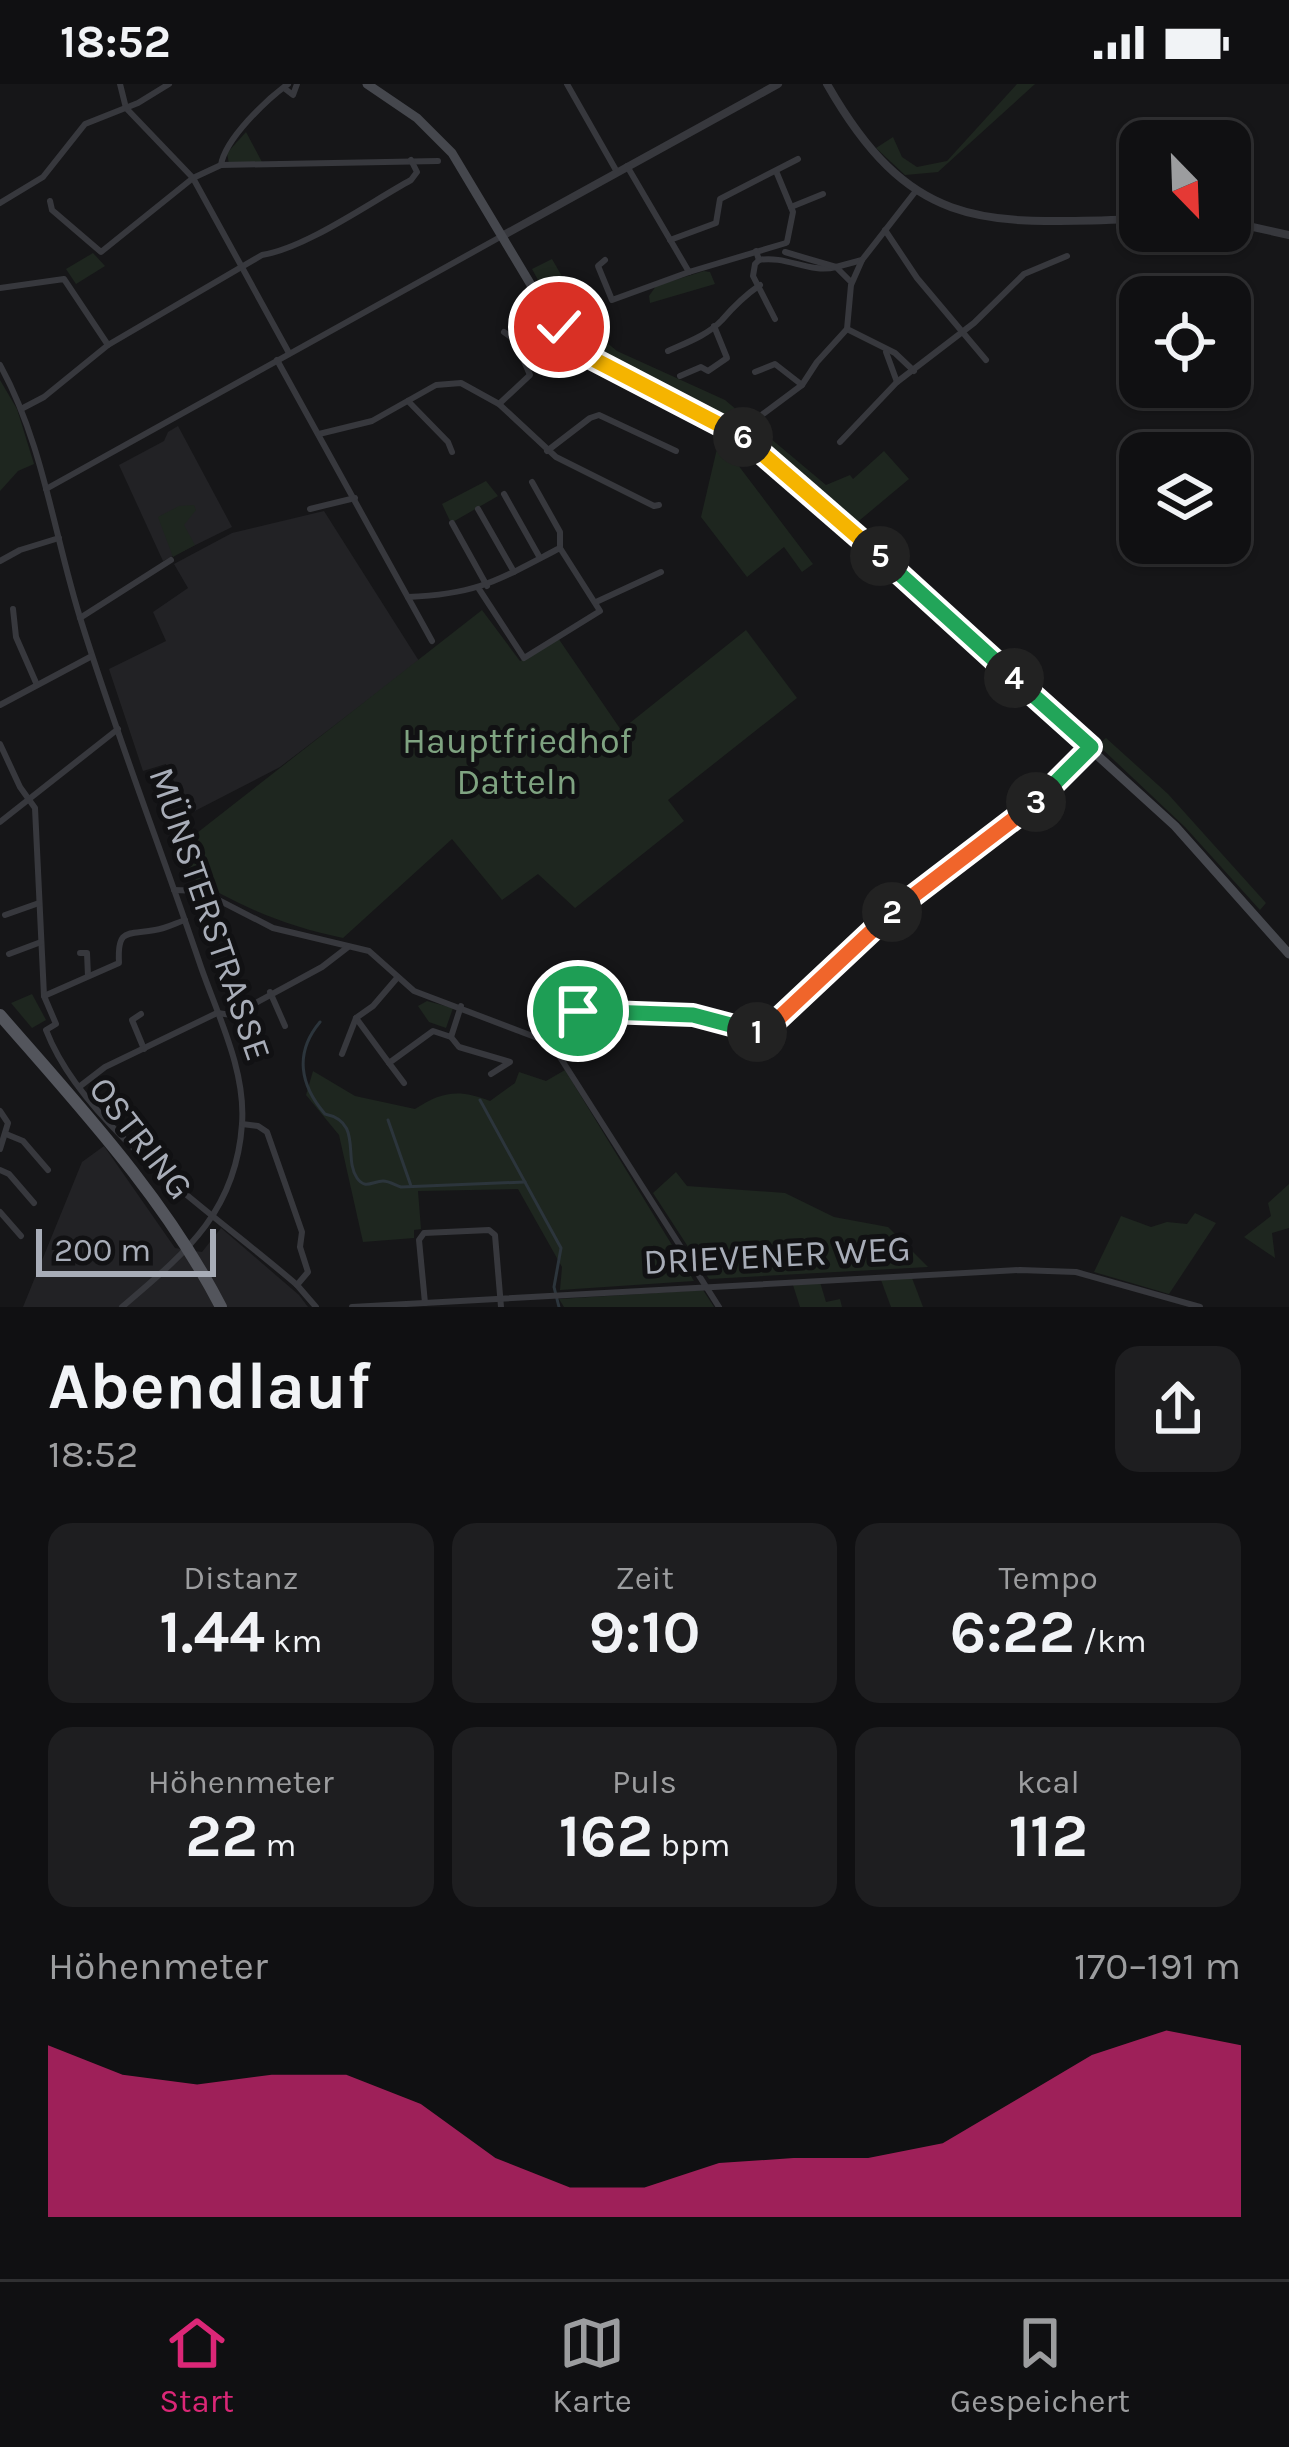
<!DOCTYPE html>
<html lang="de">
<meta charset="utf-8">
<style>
body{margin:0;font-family:Karla,sans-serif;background:#1e1e20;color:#f1f3f6;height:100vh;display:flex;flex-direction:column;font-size:45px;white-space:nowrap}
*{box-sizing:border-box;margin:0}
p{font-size:39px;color:#9c9d9f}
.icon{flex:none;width:66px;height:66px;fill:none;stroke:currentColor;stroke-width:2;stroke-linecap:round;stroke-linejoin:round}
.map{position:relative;height:1223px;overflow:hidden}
.details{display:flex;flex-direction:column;background:#101012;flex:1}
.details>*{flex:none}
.needle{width:78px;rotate:157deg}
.tools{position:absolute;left:1119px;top:36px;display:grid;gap:24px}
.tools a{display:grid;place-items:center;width:132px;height:132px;border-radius:24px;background:#101012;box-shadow:0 3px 9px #0004,0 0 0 3px #303032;font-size:60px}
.scale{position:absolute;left:36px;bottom:30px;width:180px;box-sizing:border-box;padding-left:12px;border:6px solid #a8adb8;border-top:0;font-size:33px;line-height:42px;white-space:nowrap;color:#a8adb8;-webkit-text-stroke:9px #111113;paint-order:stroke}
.pin{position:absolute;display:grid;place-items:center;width:102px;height:102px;color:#fff;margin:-51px;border:6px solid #fff;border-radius:50%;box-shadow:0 3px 12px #0007}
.km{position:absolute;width:60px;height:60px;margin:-30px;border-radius:50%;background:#222;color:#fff;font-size:33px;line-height:60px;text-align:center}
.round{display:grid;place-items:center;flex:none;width:126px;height:126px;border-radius:24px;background:#1e1e20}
.head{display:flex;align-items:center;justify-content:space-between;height:204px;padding:0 48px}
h1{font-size:66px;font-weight:700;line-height:90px}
.metrics{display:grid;grid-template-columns:repeat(3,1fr);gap:18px;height:204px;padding:12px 48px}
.metrics div{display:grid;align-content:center;border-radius:24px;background:#1e1e20;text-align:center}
.metrics b{font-size:60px;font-weight:700}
.metrics small{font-size:33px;font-weight:400}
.metrics p{font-size:33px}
.chart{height:336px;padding:24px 48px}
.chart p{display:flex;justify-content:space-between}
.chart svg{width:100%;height:216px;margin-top:12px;fill:#db2777;opacity:.7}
.status{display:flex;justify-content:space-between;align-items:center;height:84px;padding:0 60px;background:#101012;direction:ltr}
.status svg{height:33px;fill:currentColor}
.dock{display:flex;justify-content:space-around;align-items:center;height:168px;border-top:3px solid #303032;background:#101012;font-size:33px;color:#9c9d9f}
.dock a{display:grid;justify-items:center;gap:6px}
.dock .current{color:#db2777}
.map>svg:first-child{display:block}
.built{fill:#222225}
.green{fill:#1e261f}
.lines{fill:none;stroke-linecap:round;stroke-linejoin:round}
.stream{stroke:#2c353c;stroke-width:3}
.minor{stroke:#37383d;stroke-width:6}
.tertiary{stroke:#37383d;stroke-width:8}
.secondary{stroke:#45474d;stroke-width:9}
.primary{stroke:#53555c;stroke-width:12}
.split-1-casing{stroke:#fff;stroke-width:24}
.split-2-casing{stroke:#fff;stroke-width:24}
.split-3-casing{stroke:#fff;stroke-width:24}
.split-4-casing{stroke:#fff;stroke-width:24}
.split-5-casing{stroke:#fff;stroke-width:24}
.split-6-casing{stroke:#fff;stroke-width:24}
.split-7-casing{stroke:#fff;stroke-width:24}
.split-1{stroke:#22a559;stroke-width:15}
.split-2{stroke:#f0652b;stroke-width:15}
.split-3{stroke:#f0652b;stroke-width:15}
.split-4{stroke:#22a559;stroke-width:15}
.split-5{stroke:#22a559;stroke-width:15}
.split-6{stroke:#f5b400;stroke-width:15}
.split-7{stroke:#f5b400;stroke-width:15}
.labels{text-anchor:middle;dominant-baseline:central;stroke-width:10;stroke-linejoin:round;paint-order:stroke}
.park-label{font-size:36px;fill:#7fa381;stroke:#111113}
.street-label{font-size:36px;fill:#a8adb8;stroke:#111113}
</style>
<div class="status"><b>18:52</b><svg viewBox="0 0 49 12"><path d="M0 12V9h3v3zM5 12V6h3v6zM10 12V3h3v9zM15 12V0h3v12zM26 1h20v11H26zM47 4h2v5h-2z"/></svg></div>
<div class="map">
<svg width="1289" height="1223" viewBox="0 0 1289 1223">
<rect width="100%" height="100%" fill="#161618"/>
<!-- built -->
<g class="built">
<path d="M178 342 232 443 163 477 119 381 164 357 168 348Z"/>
<path d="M324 427 419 577 280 683 189 730 166 680 143 687 109 585 166 557 153 528 188 504 174 480 232 449Z"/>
<path d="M104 1062 175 1164 202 1168 221 1144 299 1211 308 1223H23L82 1078Z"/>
</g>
<!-- green -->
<g class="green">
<path d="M1017 0H1035L938 88 905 91 876 64 893 53 902 73 917 83 947 77Z"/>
<path d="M246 48 262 78 229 80 227 69Z"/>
<path d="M93 169 105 182 76 200 66 185Z"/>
<path d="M552 175 594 248 617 267 725 316 826 401 850 391 853 395 884 367 909 395 854 441C814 402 768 358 717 330 672 304 615 294 578 255 559 235 545 209 532 185Z"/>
<path d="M704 187 710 188 715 200 650 219 649 212 656 202Z"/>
<path d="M0 296 17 325 34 380 18 387 0 407Z"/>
<path d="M719 356 813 480 802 488 784 463 747 493 701 433Z"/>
<path d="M486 397 498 412 451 439 442 420Z"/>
<path d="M194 421 196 426 184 441 195 461 173 473 158 433 179 422Z"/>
<path d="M482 526 520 577 558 554 621 646 746 546 797 614 668 716 684 737 575 824 538 790 502 816 452 755 343 854C285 842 238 822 188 791L185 779 191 770 188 756Z"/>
<path d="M935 534H941L1073 653 1069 657 935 538Z"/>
<path d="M1106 654 1168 710 1266 819 1260 826 1185 743 1098 661Z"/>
<path d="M32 910 46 936 32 944 11 919Z"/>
<path d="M427 917 453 924 446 944 429 938 418 922Z"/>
<path d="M565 986 694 1197 560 1206 562 1183 518 1105 418 1107 421 1145 414 1146V1154L363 1158 339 1051 306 1011 313 987 355 1012 415 1025C442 1007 460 1005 490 1017L515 999 519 988 546 997Z"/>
<path d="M676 1088 687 1102 785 1109 834 1133 888 1143 928 1183 709 1195 653 1109Z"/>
<path d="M1289 1100V1144L1272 1149 1275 1174 1244 1153 1271 1132 1268 1119Z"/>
<path d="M1195 1129 1216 1139 1169 1210 1094 1188 1121 1132 1151 1143 1167 1138 1187 1140Z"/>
<path d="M912 1194 923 1223H891L881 1196Z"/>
<path d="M820 1198 826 1218 840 1215 842 1223H800L793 1201Z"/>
<path d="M703 1206 714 1223H564L559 1215Z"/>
</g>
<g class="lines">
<!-- stream -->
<g class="stream">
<path d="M320 938C294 969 300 1001 325 1030 363 1038 343 1074 357 1094 365 1106 373 1097 383 1097 389 1097 395 1101 401 1103L525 1098"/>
<path d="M480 1016 561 1164 554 1203 559 1223"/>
<path d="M388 1036 411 1102"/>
</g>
<!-- minor -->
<g class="minor">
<path d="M120 0 126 24 193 94 289 269"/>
<path d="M567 0 617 88"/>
<path d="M284 4 293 11 297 0"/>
<path d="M221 81C225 55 266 16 288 0"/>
<path d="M627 82 689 188 786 159"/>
<path d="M776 87 793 128 787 158"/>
<path d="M50 117 52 126 101 168 193 94 221 81 438 77"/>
<path d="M0 119 43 93 85 40 138 19 169 0"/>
<path d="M791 123 823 110"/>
<path d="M885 146 917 194 986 276"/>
<path d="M670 156 716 139 720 115 798 75"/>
<path d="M756 167 759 176C786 171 810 190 836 183L850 197"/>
<path d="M785 168 836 183 862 176 915 108"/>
<path d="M605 176 598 182 612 216 689 188"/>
<path d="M759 176 755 180 753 192 775 235"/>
<path d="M0 204 64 195 108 261"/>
<path d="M847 245 895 269 914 287"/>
<path d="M668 267C686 259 708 251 722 236 734 222 744 212 760 201"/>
<path d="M886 268 897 298"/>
<path d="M277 276 432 557"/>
<path d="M0 281C44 361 54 453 82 540 118 655 162 768 201 883 218 932 246 987 242 1040 236 1129 184 1170 122 1223"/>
<path d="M755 288 775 280 802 301"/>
<path d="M680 292 701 283 708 287 727 274 714 242"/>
<path d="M408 317 448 358 452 368"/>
<path d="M499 320 530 291 515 256 504 248"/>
<path d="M23 324 44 313 108 261 262 171C306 164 369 119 411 96L417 88 411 76"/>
<path d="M763 330 802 301 817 278 847 245 851 201 862 176"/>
<path d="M319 350 372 337 436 301 461 299 499 320 556 373 654 422 659 421"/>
<path d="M840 358 897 298 974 239 1024 190 1067 172"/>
<path d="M547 367 590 334 599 331 676 367"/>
<path d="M532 398 560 448V464"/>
<path d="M46 405 502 152"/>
<path d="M504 410 540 474"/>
<path d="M310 425 355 414"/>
<path d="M478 425 514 488"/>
<path d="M452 439 487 502"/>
<path d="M0 477 20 466 59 454"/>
<path d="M408 513C479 510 498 496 560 464L600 527 524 574 479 505"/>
<path d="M596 518 661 488"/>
<path d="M13 525 16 553 37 601"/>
<path d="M80 534 171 476"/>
<path d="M0 621 92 572"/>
<path d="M0 660 20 703 35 724 44 912 56 940 46 946C84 1045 218 1132 297 1201L316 1223"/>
<path d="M0 738 118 645"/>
<path d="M174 806 201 807 273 844 369 867 414 907 551 959 719 1223"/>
<path d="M5 831 39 819"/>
<path d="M80 869H87L88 892"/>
<path d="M9 870 41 858"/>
<path d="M397 894 373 922 356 934 389 979 433 947 451 953 459 963 510 978 491 990"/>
<path d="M270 908 285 942"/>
<path d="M44 912 119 879C117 843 128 851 155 846 165 845 176 839 185 836"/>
<path d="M141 930 132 936 144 965"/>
<path d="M540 951C550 940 565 931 580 927 607 921 684 928 712 934 730 938 746 951 765 945L890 830 944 785 1023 730 1089 665"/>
<path d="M451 953 461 922"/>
<path d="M342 970 356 934"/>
<path d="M389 979 404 999"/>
<path d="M79 1003 105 983 217 929 232 931 252 921 322 883 348 863"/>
<path d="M0 1027 8 1039 0 1065"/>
<path d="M242 1040 258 1042 267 1048 302 1148 300 1163 308 1188 297 1201"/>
<path d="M6 1050 23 1057 48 1086"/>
<path d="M0 1086 9 1090 34 1119"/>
<path d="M0 1128 21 1152"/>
<path d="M425 1219 419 1156 424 1149 489 1146 495 1151 501 1223"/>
<path d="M352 1223 1020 1186 1076 1188 1200 1223"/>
</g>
<!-- tertiary -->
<g class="tertiary">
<path d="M827 0C912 149 985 140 1140 135"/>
<path d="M1230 138 1289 151"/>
<path d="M502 152 778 0"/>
</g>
<!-- secondary -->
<path class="secondary" d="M367 0 417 34 452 69 543 221 577 263 610 284 729 344 778 381 1175 742 1289 870"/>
<!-- primary -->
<path class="primary" d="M0 931C80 1023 165 1114 221 1223"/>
</g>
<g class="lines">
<defs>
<path id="split-1" d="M578 927 693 931 757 948"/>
<path id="split-2" d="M757 948 779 934 892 828"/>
<path id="split-3" d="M892 828 1036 718"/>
<path id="split-4" d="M1014 594 1091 663 1036 718"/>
<path id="split-5" d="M880 472 1014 594"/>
<path id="split-6" d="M743 353 880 472"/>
<path id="split-7" d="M559 243 593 275 743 353"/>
</defs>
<!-- split-1 casing -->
<use href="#split-1" class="split-1-casing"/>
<!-- split-2 casing -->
<use href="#split-2" class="split-2-casing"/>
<!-- split-3 casing -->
<use href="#split-3" class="split-3-casing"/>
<!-- split-4 casing -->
<use href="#split-4" class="split-4-casing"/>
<!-- split-5 casing -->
<use href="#split-5" class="split-5-casing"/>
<!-- split-6 casing -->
<use href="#split-6" class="split-6-casing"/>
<!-- split-7 casing -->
<use href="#split-7" class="split-7-casing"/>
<!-- split-1 -->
<use href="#split-1" class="split-1"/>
<!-- split-2 -->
<use href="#split-2" class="split-2"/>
<!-- split-3 -->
<use href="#split-3" class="split-3"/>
<!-- split-4 -->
<use href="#split-4" class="split-4"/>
<!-- split-5 -->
<use href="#split-5" class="split-5"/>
<!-- split-6 -->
<use href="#split-6" class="split-6"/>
<!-- split-7 -->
<use href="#split-7" class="split-7"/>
</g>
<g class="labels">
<!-- park labels -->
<g class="park-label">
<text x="517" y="657">Hauptfriedhof<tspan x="517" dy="41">Datteln</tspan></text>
</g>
<!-- street labels -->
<g class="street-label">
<text transform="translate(210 830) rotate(71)">MÜNSTERSTRASSE</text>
<text transform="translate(141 1054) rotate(52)">OSTRING</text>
<text transform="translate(777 1171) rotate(-3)">DRIEVENER WEG</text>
</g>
</g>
</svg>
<div class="tools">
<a><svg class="needle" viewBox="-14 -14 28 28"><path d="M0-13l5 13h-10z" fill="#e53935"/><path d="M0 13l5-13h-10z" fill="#9c9d9f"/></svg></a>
<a><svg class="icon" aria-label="locate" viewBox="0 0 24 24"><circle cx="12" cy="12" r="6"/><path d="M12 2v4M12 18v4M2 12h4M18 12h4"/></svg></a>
<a><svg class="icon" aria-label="layers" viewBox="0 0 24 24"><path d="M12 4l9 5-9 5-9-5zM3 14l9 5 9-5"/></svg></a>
</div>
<div class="scale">200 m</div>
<div class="pin" style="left:578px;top:927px;background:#1e9e55"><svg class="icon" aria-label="arrive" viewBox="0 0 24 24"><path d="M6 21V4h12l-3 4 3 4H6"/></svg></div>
<div class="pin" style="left:559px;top:243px;background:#d93025"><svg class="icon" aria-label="check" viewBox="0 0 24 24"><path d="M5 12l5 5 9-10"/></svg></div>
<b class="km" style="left:757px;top:948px">1</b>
<b class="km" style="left:892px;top:828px">2</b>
<b class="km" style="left:1036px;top:718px">3</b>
<b class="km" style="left:1014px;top:594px">4</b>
<b class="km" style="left:880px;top:472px">5</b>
<b class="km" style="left:743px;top:353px">6</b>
</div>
<section class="details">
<div class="head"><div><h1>Abendlauf</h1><p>18:52</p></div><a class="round"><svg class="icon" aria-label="share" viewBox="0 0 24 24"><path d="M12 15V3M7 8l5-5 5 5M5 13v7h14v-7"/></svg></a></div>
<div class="metrics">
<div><p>Distanz</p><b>1.44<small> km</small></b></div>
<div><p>Zeit</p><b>9:10</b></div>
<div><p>Tempo</p><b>6:22<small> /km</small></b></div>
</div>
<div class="metrics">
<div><p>Höhenmeter</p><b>22<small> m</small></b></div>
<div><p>Puls</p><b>162<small> bpm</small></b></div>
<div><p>kcal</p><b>112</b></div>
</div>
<div class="chart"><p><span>Höhenmeter</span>170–191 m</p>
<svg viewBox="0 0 160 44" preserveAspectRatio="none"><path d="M0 44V9L10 15L20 17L30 15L40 15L50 21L60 32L70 38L80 38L90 33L100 32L110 32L120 29L130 20L140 11L150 6L160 9V44z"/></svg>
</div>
</section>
<nav class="dock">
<a class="current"><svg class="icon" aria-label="home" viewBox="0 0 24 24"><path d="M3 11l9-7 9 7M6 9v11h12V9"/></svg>Start</a>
<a><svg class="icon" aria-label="map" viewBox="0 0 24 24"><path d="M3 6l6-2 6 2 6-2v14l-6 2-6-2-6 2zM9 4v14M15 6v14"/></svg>Karte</a>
<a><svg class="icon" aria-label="saved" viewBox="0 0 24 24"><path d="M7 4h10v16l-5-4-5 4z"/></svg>Gespeichert</a>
</nav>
